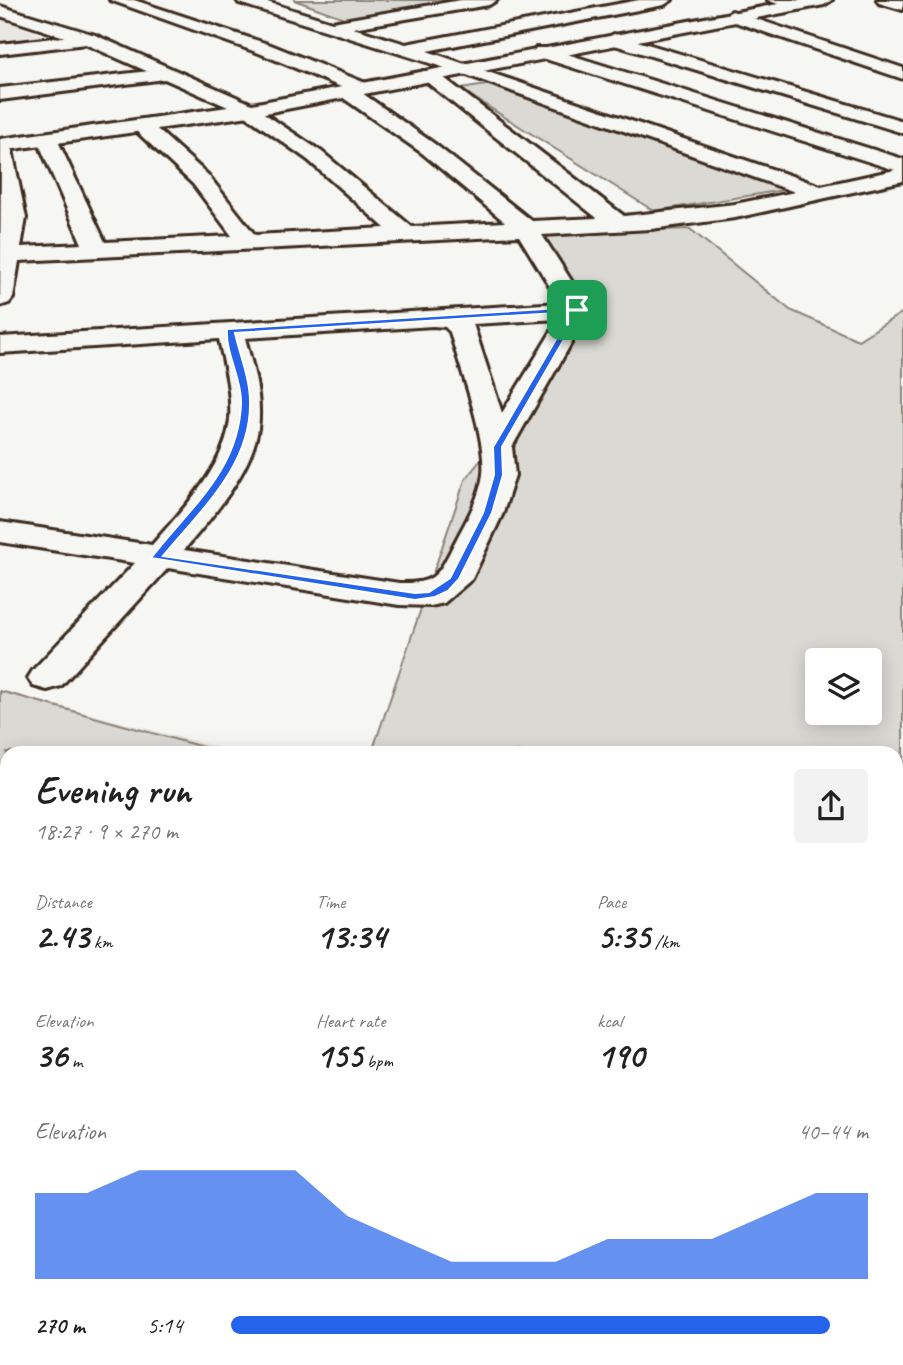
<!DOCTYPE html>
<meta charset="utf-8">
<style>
body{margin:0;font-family:Caveat,sans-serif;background:#f2f2f2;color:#222;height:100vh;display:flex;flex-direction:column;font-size:26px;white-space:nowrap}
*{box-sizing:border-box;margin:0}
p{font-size:23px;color:#767676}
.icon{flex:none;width:38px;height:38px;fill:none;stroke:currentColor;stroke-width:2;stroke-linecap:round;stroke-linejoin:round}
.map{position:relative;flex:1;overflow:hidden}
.sheet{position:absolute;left:0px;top:746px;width:903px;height:620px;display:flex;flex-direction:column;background:#fff;border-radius:21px 21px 0 0;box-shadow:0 4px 18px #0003}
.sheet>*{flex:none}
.controls{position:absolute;left:805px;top:648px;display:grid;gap:14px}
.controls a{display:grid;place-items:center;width:77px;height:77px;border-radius:7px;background:#fff;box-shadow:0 4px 18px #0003;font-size:35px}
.pin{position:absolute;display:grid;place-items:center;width:60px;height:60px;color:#fff;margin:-30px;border-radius:14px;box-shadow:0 4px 10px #0006}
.round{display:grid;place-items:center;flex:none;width:74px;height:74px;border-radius:7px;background:#f2f2f2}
.head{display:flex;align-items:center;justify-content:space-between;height:119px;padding:0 35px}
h1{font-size:38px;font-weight:700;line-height:52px}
.metrics{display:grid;grid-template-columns:repeat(3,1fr);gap:10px;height:119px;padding:7px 35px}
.metrics div{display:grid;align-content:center}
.metrics b{font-size:35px;font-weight:700}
.metrics small{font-size:19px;font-weight:400}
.metrics p{font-size:19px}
.chart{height:196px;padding:14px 35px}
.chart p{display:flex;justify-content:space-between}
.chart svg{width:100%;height:126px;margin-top:7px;fill:#2563eb;opacity:.7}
ul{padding:0 35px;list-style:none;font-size:23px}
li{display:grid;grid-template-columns:112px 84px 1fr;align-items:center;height:52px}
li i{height:18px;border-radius:9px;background:#2563eb}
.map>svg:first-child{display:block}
.built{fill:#e8e7e2}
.green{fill:#dad9d3;stroke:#8a8278;stroke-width:2;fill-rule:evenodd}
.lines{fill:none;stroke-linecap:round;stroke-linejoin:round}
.street-casing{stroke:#3b2a1e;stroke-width:6}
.secondary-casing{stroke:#3b2a1e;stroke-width:6}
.street{fill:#f6f6f2;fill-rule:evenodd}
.secondary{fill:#f6f6f2;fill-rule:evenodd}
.route{fill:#2563eb;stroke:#fff;stroke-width:2;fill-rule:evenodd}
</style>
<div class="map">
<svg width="903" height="1365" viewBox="0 0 903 1365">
<rect width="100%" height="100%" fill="#f6f6f2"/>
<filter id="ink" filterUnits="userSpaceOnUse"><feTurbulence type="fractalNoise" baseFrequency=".0143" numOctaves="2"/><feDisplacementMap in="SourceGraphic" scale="14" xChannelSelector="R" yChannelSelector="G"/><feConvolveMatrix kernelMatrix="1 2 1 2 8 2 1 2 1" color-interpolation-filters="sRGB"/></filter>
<g filter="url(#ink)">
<!-- built -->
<g class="built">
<path d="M0 18 48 37 0 42Z"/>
<path d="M0 690 236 752H7V1358H303L302 1365H0Z"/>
</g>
<!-- green -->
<g class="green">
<path d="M294 0H476L352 21Z"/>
<path d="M493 84 790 189 654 211 460 89Z"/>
<path d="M690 229 790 310 858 340 903 312V923L896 935V752H372L465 480 575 338 546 234ZM817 660H870V712H817Z"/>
<path d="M0 691 221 752H7V995L0 992Z"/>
<path d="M268 1358H652L648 1365H267Z"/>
</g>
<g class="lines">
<defs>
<g id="street">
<path d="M110 0H134L271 45 368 84 370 88 362 93 436 145 532 221 597 218 423 79 420 75 423 71H435L624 216 735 204 795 192 458 72 239 3 237 0H261L332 22 461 0H497L489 5 353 28 406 44 639 0H672L664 5 427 51 821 186 895 170 536 56 533 52 536 48H548L903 159V181L735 218 651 229 542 235 590 310 512 447 515 475 503 513 472 579 444 603 431 606 399 605 168 568 61 686 47 690 33 686 28 678 33 670 135 563 0 542V522L152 545C182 510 225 468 230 419 232 392 224 365 219 339L0 353V337L560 303 519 236 19 261 13 298 9 303 0 306 1 139 11 145 26 218 21 247 82 244 37 139 47 133 57 139 105 242 232 236 193 184 134 129 131 125 134 121H148L208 175 255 235 385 228 308 160 243 114 240 110 250 104 322 152 412 227 505 222 422 153 339 95 337 91 341 87 259 53ZM559 319 502 413 473 324ZM433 326 445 327 450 332C460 369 487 438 483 474 480 498 465 523 454 544 438 575 436 584 399 583L184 550C214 514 258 466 259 417 260 390 252 364 245 338Z"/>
<path d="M767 0H794L803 5 795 10Z"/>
<path d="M877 0H903V10L879 3Z"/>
<path d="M732 11 903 68V79L726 19 724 16Z"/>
<path d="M89 34 95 35 98 39 95 43 0 54V44Z"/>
<path d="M614 34 903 121V133L608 43 605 39Z"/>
<path d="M167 69 176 74 173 78 0 100V88Z"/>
</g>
<path id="secondary" d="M799 0H832L824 5 250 116 0 151V139L228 107 83 43 0 16V6L95 35 252 104Z"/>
</defs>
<!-- street casing -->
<use href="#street" class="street-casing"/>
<!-- secondary casing -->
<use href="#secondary" class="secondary-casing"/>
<!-- street -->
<use href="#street" class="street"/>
<!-- secondary -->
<use href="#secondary" class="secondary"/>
</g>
</g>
<!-- route -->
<path class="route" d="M577 307 581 310 502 447 503 475 492 513 459 579 448 591 435 597 415 600 151 558C189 508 239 471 241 403 242 379 225 353 227 329ZM572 312 493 447 494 475 483 513 450 578 429 592 415 593 163 556C200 511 252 465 250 401 250 379 240 355 235 333Z"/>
</svg>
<div class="controls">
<a><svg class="icon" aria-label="layers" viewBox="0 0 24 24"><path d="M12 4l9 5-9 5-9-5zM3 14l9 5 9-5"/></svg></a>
</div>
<div class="pin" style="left:577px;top:310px;background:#1e9e55"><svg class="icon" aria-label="arrive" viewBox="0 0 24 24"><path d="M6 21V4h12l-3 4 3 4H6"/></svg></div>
<section class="sheet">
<div class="head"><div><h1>Evening run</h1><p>18:27 · 9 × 270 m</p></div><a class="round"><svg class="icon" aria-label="share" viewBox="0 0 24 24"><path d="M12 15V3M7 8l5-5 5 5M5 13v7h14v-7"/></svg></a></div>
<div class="metrics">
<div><p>Distance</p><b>2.43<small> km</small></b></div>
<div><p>Time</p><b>13:34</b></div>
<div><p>Pace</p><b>5:35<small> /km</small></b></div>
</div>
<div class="metrics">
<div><p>Elevation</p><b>36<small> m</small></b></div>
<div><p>Heart rate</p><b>155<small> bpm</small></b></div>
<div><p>kcal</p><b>190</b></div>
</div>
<div class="chart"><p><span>Elevation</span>40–44 m</p>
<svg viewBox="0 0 160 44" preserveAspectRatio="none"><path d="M0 44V14L10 14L20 6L30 6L40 6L50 6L60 22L70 30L80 38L90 38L100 38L110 30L120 30L130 30L140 22L150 14L160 14V44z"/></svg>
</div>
<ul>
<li><b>270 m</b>5:14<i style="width:94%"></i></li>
</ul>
</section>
</div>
